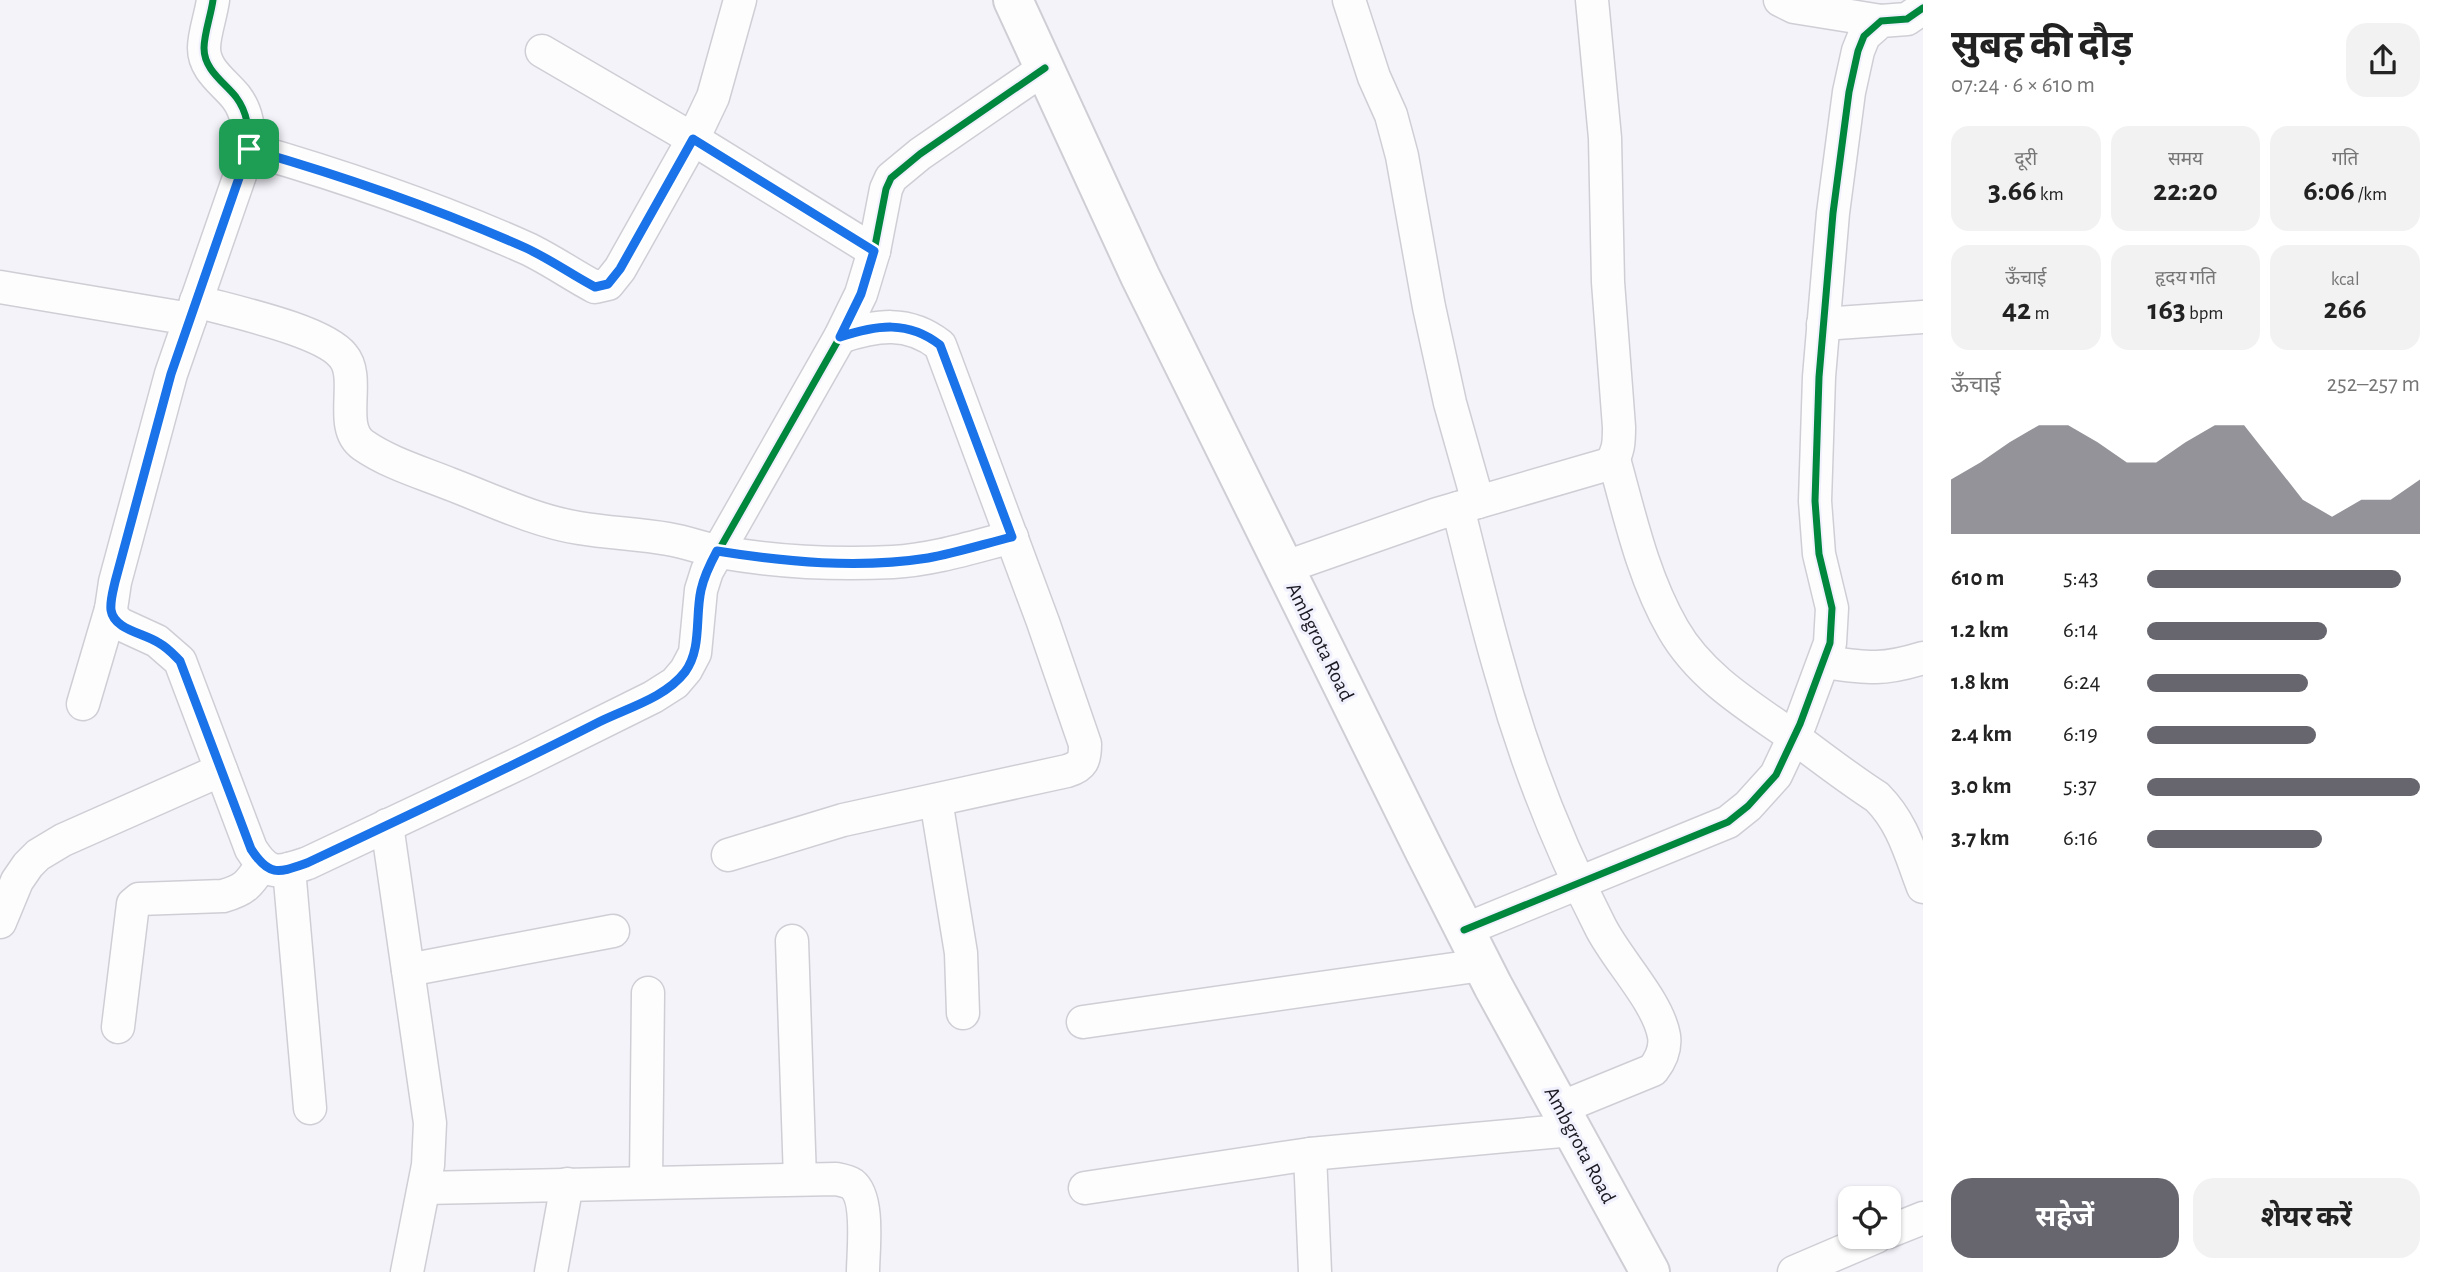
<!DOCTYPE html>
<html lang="hi">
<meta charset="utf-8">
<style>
body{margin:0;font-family:"Alegreya Sans","Noto Sans Devanagari",sans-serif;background:#f2f2f2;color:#222;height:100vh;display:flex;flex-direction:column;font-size:26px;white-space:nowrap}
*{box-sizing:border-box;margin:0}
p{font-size:23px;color:#767676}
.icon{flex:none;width:38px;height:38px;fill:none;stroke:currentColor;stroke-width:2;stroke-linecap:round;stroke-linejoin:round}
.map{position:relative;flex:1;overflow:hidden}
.side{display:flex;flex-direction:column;background:#fff;width:525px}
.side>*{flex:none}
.controls{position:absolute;left:1838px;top:1186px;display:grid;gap:14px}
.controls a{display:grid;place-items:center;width:63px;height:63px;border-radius:14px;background:#fff;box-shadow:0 2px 5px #0004;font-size:35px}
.pin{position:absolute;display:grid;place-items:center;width:60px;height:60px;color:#fff;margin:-30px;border-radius:14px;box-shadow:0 4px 10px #0006}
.round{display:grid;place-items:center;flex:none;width:74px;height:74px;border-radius:21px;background:#f2f2f2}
.headline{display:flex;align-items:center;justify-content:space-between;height:119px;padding:0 28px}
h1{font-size:38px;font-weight:700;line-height:52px}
.metrics{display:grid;grid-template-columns:repeat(3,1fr);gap:10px;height:119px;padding:7px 28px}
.metrics div{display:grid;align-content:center;border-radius:18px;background:#f2f2f2;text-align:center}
.metrics b{font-size:30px;font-weight:700}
.metrics small{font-size:19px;font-weight:400}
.metrics p{font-size:19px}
.chart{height:196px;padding:14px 28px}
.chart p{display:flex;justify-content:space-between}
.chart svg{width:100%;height:126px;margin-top:7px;fill:#67666e;opacity:.7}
.primary-button{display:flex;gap:14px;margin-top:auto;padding:14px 28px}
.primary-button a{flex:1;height:80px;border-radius:21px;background:#67666e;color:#fff;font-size:28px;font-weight:700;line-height:80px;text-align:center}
.primary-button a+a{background:#f2f2f2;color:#222}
ul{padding:0 28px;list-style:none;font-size:23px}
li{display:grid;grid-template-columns:112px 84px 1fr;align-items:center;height:52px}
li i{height:18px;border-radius:9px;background:#67666e}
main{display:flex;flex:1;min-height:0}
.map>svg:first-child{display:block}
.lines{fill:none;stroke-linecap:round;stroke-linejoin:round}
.street-casing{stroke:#cfced5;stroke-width:35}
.primary-casing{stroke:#cfced5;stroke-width:42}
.street{stroke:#fdfdfe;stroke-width:32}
.primary{stroke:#fdfdfe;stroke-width:38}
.cycleway-casing{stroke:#f1f0fd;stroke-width:11}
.cycleway{stroke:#00873e;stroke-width:7}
.route-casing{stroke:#fff;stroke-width:14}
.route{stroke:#1a73e8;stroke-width:9}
.labels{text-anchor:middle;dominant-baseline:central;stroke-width:6;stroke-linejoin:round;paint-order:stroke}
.street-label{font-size:21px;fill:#1b1a22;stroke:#f1f0fd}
</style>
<main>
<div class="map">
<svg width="1923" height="1272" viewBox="0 0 1923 1272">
<rect width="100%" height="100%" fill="#f4f3fa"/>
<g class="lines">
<defs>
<g id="street">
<path d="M213 0C211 15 204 34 204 48 204 70 224 82 236 97 248 113 249 130 249 149L171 374 115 582 111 609 113 617 120 624 157 641 180 661 251 849C269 877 278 873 308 863L524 761 653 697 675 683 686 670 695 653 701 590 707 571 840 337 861 294 874 251 886 189 891 178 920 154 1045 68"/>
<path d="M1349 0 1374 77 1391 115 1402 156 1429 307 1450 403 1478 502"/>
<path d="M1780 0 1794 7 1881 21"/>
<path d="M542 51 693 139 874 251"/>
<path d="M249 149C343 176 436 208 526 248 550 259 572 275 595 287L608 284 620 269 693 139 713 97 740 0"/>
<path d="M0 287 190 319"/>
<path d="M196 301C230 311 323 330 343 356 362 378 337 427 363 445 389 463 420 472 450 484 492 500 535 521 579 528 609 533 639 534 668 539 686 542 702 548 720 552 777 562 835 565 893 562 933 560 973 547 1012 537"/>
<path d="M1823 324 1923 317"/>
<path d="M1614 459C1630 517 1643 577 1673 629 1701 678 1751 707 1795 738 1822 758 1849 779 1877 797 1903 823 1910 853 1923 887"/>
<path d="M1458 508C1472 563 1485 619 1501 673 1525 760 1559 846 1600 926 1616 959 1658 1001 1664 1036 1666 1049 1660 1061 1653 1070L1560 1108"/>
<path d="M1283 568 1437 514 1609 464C1619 454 1619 441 1619 427L1608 282 1605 138 1592 0"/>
<path d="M1824 662C1867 668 1881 671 1923 658"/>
<path d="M83 704 111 609"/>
<path d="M936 800 961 953 963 1013"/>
<path d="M387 825 430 1123 428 1165 407 1272"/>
<path d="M728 855 843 820 1067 771C1083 766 1085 760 1085 744L1043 622 940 345C908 320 877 325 840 337"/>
<path d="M289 869 310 1108"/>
<path d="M0 922 17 881 28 865 38 855 63 840 221 770"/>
<path d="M1464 930 1728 822 1748 806 1776 775 1800 724 1830 643 1832 608 1819 554 1815 501 1819 377 1833 213 1849 92 1858 51 1864 36 1881 21 1907 19 1923 8"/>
<path d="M792 941 800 1179"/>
<path d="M408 970 613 931"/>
<path d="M1083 1022 1482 965"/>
<path d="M118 1027 133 904 139 899 223 896C245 890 249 884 261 866"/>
<path d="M1310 1154 1315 1272"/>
<path d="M646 1182 648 993"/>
<path d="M424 1188 836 1179C841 1180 849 1182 852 1184 870 1198 863 1252 863 1272"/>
<path d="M1085 1188 1310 1154 1572 1130"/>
<path d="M1888 1232 1923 1218"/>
<path d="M551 1272 567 1184"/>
<path d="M1794 1272 1876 1237"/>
</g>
<path id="primary" d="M1013 0 1140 276 1425 852 1493 986 1650 1272"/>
</defs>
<!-- street casing -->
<use href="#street" class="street-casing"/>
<!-- primary casing -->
<use href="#primary" class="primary-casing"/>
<!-- street -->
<use href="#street" class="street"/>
<!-- primary -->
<use href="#primary" class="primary"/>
<defs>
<g id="cycleway">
<path d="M213 0C211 15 204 34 204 48 204 70 224 82 236 97 248 113 249 130 249 149L171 374 115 582 111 609 113 617 120 624 157 641 180 661 251 849C269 877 278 873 308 863L524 761 653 697 675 683 686 670 695 653 701 590 707 571 840 337 861 294 874 251 886 189 891 178 920 154 1045 68"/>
<path d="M1464 930 1728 822 1748 806 1776 775 1800 724 1830 643 1832 608 1819 554 1815 501 1819 377 1833 213 1849 92 1858 51 1864 36 1881 21 1907 19 1923 8"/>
</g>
</defs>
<!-- cycleway casing -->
<use href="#cycleway" class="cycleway-casing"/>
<!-- cycleway -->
<use href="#cycleway" class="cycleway"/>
</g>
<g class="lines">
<defs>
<path id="route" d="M693 139 874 251 861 294 840 337C877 325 908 320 940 345L1012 537C984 544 956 553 928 558 858 569 786 562 717 551 710 564 704 576 701 590 695 617 702 649 685 672 665 698 627 708 599 722 503 771 405 817 307 863 278 873 269 877 251 849L180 661C173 654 168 648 159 643 144 633 114 630 111 610 110 601 113 591 115 582L171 374 249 149C343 176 436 208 526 248 550 259 572 275 595 287L608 284 620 269Z"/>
</defs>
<!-- route casing -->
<use href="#route" class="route-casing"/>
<!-- route -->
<use href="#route" class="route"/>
</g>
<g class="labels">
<!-- street labels -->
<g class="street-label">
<text transform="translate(1320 642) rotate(64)">Ambgrota Road</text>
<text transform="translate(1580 1145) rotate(62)">Ambgrota Road</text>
</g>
</g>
</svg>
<div class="controls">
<a><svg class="icon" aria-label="locate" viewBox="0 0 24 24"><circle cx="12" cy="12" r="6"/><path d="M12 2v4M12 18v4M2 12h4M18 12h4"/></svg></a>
</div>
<div class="pin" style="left:249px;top:149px;background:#1e9e55"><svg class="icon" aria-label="arrive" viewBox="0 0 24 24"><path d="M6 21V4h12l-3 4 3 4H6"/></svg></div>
</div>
<section class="side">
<div class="headline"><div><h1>सुबह की दौड़</h1><p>07:24 · 6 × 610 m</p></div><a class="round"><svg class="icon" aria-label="share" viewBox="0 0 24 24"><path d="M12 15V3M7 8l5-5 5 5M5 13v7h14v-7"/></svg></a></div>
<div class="metrics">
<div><p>दूरी</p><b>3.66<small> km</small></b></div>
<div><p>समय</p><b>22:20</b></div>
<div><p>गति</p><b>6:06<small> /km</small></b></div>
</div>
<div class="metrics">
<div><p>ऊँचाई</p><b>42<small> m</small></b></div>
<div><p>हृदय गति</p><b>163<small> bpm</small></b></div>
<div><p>kcal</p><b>266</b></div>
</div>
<div class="chart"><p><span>ऊँचाई</span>252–257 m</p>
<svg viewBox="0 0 160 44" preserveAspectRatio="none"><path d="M0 44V25L10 19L20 12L30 6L40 6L50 12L60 19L70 19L80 12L90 6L100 6L110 19L120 32L130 38L140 32L150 32L160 25V44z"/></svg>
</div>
<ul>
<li><b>610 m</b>5:43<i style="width:93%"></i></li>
<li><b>1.2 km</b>6:14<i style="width:66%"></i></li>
<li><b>1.8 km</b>6:24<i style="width:59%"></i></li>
<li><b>2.4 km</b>6:19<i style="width:62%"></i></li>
<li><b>3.0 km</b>5:37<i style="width:100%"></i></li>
<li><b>3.7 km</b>6:16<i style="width:64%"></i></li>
</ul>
<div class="primary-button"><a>सहेजें</a><a>शेयर करें</a></div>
</section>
</main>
